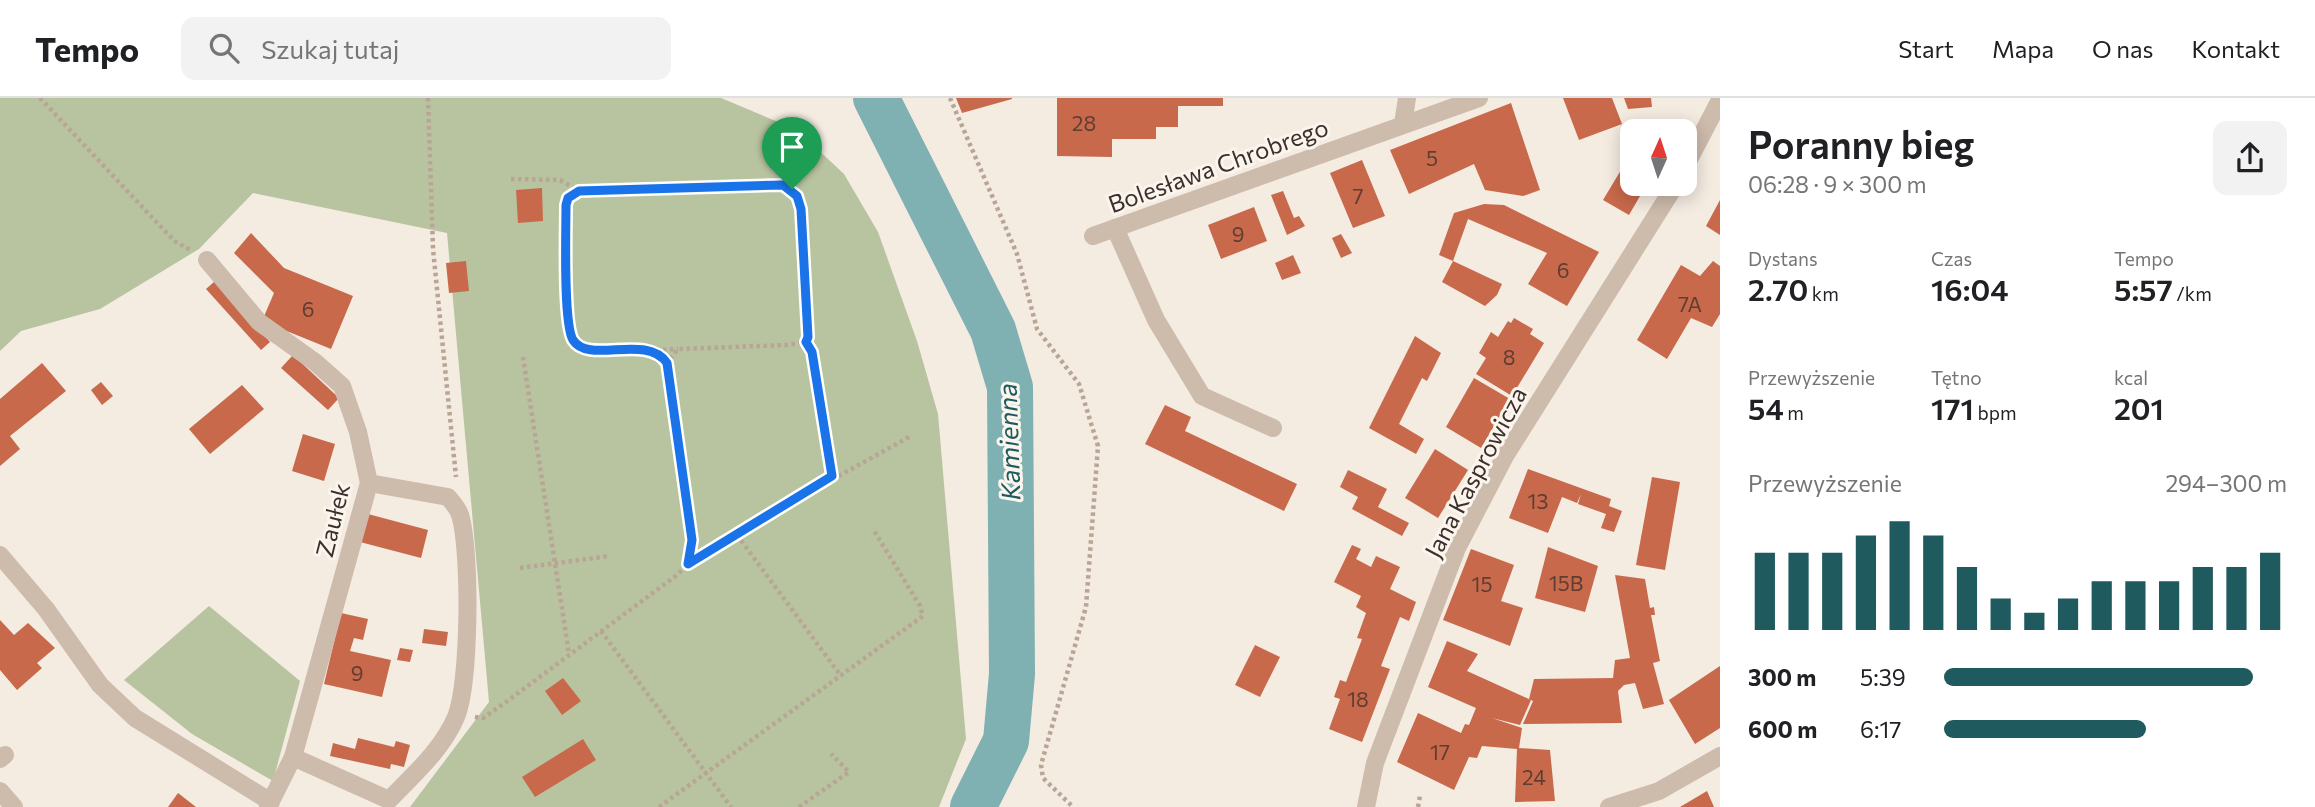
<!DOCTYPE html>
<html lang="pl">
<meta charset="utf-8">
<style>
body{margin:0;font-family:Commissioner,sans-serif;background:#f2f2f2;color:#202124;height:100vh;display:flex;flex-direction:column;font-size:26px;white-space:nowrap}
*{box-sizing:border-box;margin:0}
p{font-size:23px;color:#757577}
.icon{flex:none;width:38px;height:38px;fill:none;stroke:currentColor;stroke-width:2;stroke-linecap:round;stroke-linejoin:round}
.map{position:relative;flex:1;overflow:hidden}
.details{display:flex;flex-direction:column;background:#fff;width:595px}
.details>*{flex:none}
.needle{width:46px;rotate:3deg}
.tools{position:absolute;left:1620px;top:21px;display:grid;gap:14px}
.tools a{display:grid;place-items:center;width:77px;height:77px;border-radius:14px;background:#fff;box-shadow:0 4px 18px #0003;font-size:35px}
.pin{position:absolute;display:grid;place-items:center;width:60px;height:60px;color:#fff;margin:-72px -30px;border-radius:50% 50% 50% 0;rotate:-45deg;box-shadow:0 0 7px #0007}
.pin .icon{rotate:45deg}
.round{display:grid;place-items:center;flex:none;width:74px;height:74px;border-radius:14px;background:#f2f2f2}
.head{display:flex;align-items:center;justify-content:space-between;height:119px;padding:0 28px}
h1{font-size:38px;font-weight:600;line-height:52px}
.metrics{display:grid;grid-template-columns:repeat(3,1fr);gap:10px;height:119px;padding:7px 28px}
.metrics div{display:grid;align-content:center}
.metrics b{font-size:30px;font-weight:600}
.metrics small{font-size:19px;font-weight:400}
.metrics p{font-size:19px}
.chart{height:196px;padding:14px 28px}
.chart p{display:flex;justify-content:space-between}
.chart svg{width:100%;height:126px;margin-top:7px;stroke:#1f5a5e;stroke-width:6}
ul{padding:0 28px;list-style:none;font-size:23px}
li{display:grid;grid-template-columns:112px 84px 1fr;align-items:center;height:52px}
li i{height:18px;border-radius:9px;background:#1f5a5e}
header{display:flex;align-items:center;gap:42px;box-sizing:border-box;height:98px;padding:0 35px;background:#fff;border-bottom:2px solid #e0e0e0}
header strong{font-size:33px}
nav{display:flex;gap:38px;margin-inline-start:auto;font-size:24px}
.search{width:490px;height:63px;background:#f2f2f2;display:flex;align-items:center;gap:18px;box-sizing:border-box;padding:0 24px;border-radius:14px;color:#757577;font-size:26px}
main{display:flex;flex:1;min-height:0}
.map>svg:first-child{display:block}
.green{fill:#b8c4a0}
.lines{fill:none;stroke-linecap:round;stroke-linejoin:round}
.river{stroke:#7fb0b2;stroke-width:46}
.building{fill:#c8694b}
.path{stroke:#b9a596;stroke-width:4.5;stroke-dasharray:3.5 3.5;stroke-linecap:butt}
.minor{stroke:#cdbbac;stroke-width:18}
.route-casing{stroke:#fff;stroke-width:14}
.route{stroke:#1a73e8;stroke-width:9}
.labels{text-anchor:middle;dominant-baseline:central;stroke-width:6;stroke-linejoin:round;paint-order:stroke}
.number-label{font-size:21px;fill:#5e3e33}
.street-label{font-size:24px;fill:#3b302b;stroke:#fbf5ee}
.water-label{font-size:26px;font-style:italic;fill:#1f5a5e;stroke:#fbf5ee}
</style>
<header>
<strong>Tempo</strong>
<div class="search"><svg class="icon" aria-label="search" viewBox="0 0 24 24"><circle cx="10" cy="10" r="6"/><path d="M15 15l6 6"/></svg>Szukaj tutaj</div>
<nav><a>Start</a><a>Mapa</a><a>O nas</a><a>Kontakt</a></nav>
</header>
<main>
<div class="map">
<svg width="1720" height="709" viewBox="0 0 1720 709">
<rect width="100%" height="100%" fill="#f4ebe1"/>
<!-- green -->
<g class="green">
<path d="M0 0H721L797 32 844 76 878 134 917 243 938 316 966 641 939 709H410L489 604 447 135 253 95 199 151 100 211 21 233 0 253Z"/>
<path d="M209 508 300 583 273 683 192 636 124 582Z"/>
</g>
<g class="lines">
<!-- river -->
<path class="river" d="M876 0 993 232 1010 289 1012 576 1006 643 973 709"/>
</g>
<!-- building -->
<g class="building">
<path d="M956 0H1012V1L962 15Z"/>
<path d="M1057 0H1223V8H1178V29H1156V41H1112V59L1057 58Z"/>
<path d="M1563 0H1612L1622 26 1579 42Z"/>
<path d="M1624 0H1651L1652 9 1628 11Z"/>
<path d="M1511 5 1540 92 1523 98 1485 92 1474 66 1409 96 1390 52Z"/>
<path d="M1633 52V86H1647L1629 117 1603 102Z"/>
<path d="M1362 62 1385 118 1353 130 1330 75Z"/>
<path d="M542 90 543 123 518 125 516 92Z"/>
<path d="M1283 93 1294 120 1299 118 1305 128 1287 137 1271 97Z"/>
<path d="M1720 102V137L1706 128Z"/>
<path d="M1484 106 1504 107 1599 154 1567 208 1528 186 1547 155 1468 121 1453 163 1439 157 1454 115Z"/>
<path d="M1254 109 1267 143 1221 161 1208 127Z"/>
<path d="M251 135 284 170 353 198 331 251 262 223 274 195 234 155Z"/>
<path d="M1341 136 1352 155 1341 160 1332 140Z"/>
<path d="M1293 157 1301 175 1282 182 1275 165Z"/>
<path d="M466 163 469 193 449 195 446 165Z"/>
<path d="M1453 163 1502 186 1497 197 1485 208 1442 184Z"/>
<path d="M1713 163 1720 168V216L1712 229 1691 220 1667 261 1637 242 1681 167 1700 178Z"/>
<path d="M215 183 270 244 261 252 206 191Z"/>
<path d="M1514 220 1533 231 1530 236 1544 245 1512 298 1476 276 1486 260 1479 255 1491 234 1498 239 1508 223 1511 225Z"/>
<path d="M1415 238 1441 255 1427 283 1422 280 1399 326 1424 341 1416 356 1369 330Z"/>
<path d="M293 257 339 300 328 312 281 270Z"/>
<path d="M42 265 66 293 10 338 20 351 0 368V301Z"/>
<path d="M1474 280 1510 301 1481 350 1446 329Z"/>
<path d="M101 284 113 298 102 307 91 292Z"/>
<path d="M242 287 264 311 210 356 189 331Z"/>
<path d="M1165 307 1191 319 1185 333 1297 386 1284 413 1145 346Z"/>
<path d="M303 336 335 346 324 383 292 373Z"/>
<path d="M1435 351 1468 372 1438 420 1405 400Z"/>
<path d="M1528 371 1611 401 1609 408 1622 413 1614 434 1601 430 1606 416 1578 406 1581 396 1577 405 1562 399 1548 435 1509 420Z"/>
<path d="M1348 372 1387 391 1378 409 1409 425 1402 438 1352 411 1358 399 1340 389Z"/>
<path d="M1652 379 1680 384 1665 472 1636 467Z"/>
<path d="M368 416 428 432 421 460 360 444Z"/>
<path d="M1352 447 1361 451 1356 461 1371 469 1376 458 1400 469 1390 491 1416 504 1409 523 1400 519 1381 568 1390 571 1362 644 1329 631 1340 601 1334 599 1340 582 1346 584 1362 541 1357 540 1366 515 1356 509 1361 498 1334 484Z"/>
<path d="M1548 449 1598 468 1585 514 1535 500Z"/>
<path d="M1471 451 1514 467 1501 503 1523 510 1510 548 1443 522Z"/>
<path d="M1615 477 1645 481 1650 510 1654 509 1655 517H1651L1660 563 1653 565 1664 606 1643 611 1635 585 1624 587 1618 593 1622 625 1523 626 1533 603 1529 601 1534 581 1613 580 1615 562 1630 560Z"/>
<path d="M341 515 368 521 363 542 354 540 350 553 391 562 382 599 324 586Z"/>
<path d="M0 522 14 537 28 525 55 550 37 565 42 570 17 592 0 572Z"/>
<path d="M424 531 448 534 446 548 422 545Z"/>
<path d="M1447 543 1478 556 1467 573 1531 602 1520 627 1492 620 1522 630 1519 650 1550 652 1555 703 1515 704 1517 651 1482 648 1477 660 1469 659 1454 692 1397 664 1418 615 1461 635 1465 626 1469 627 1476 610 1428 589Z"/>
<path d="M1255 547 1280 559 1260 599 1235 587Z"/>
<path d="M400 550 413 552 410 564 397 562Z"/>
<path d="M1720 568V630L1695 646 1669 602Z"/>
<path d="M563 580 581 603 562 617 545 593Z"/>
<path d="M358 640 394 649 396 643 410 647 404 669 391 666 390 671 330 658 333 645 355 651Z"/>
<path d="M583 641 596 662 535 699 522 679Z"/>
<path d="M1707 693 1714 709H1680Z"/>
<path d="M178 695 196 709H168Z"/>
</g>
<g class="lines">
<!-- path -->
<g class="path">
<path d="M40 0 161 129 176 144 192 153"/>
<path d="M428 0 433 151 456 379"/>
<path d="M950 0 1017 156 1037 231 1079 286 1098 348 1086 509 1041 667 1043 680 1073 709"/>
<path d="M511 81 560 82 579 93"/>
<path d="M656 252 678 251"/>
<path d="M523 259 569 556"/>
<path d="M833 378 835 380 911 338"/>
<path d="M737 437 841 578"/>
<path d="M688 466 833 378 812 254 806 244"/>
<path d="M520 470 609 458"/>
<path d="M601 533 731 709"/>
<path d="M475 619 483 620 506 604 677 477 688 466 692 454 667 265 660 255 651 252 581 249 571 237 566 107 568 100 579 93 783 87 797 98 801 112 808 239 806 244 786 247 678 251 667 265"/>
<path d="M659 709 923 518 920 508 873 431"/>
<path d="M799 709 849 674 831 656"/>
<path d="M1418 709 1420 698"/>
</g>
<!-- minor -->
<g class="minor">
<path d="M1403 26 1407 0"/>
<path d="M1685 69 1720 2"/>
<path d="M1115 130 1156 222 1202 298 1273 330"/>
<path d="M1093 138 1479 0"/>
<path d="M207 162 259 224 315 264 342 288 358 334 369 385 293 659 268 709"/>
<path d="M0 457 46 511 100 587 135 620 271 704"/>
<path d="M293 659 389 702C413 677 442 652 456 619 470 585 471 452 460 417 458 410 452 404 448 399L369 385"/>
<path d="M0 661 5 657"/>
<path d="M0 693 14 709"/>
<path d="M1366 709 1375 665 1457 450 1505 358 1676 86"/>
<path d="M1609 709 1659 693 1720 658"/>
</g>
</g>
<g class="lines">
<defs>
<path id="route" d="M783 87 797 98 801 111 808 239 806 244 812 254 832 378 688 466 692 442 667 265C646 235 589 267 573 242 563 225 566 132 566 107L568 100 579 93Z"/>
</defs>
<!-- route casing -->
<use href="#route" class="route-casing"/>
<!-- route -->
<use href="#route" class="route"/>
</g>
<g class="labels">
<!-- number labels -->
<g class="number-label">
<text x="1084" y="24">28</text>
<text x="1432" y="59">5</text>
<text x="1358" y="97">7</text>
<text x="1238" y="135">9</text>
<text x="1563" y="171">6</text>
<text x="1690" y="205">7A</text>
<text x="308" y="210">6</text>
<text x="1509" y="258">8</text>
<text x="1538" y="402">13</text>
<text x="1566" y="484">15B</text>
<text x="1482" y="485">15</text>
<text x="357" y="574">9</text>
<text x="1358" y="600">18</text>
<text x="1440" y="653">17</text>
<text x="1534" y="678">24</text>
</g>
<!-- street labels -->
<g class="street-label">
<text transform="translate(1218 67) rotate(-20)">Bolesława Chrobrego</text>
<text transform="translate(1475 374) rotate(-62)">Jana Kasprowicza</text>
<text transform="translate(332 422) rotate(-76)">Zaułek</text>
</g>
<!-- water labels -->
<g class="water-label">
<text transform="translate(1008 344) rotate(-92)">Kamienna</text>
</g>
</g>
</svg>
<div class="tools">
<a><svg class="needle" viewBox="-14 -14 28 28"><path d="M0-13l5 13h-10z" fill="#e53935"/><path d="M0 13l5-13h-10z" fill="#757577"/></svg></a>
</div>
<div class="pin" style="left:792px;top:91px;background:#1e9e55"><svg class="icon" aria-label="arrive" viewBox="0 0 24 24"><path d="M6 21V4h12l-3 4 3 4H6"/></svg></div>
</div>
<section class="details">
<div class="head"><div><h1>Poranny bieg</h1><p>06:28 · 9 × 300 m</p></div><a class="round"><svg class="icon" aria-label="share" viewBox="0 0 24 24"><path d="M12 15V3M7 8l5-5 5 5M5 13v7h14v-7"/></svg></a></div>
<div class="metrics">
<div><p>Dystans</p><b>2.70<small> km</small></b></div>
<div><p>Czas</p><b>16:04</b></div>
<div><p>Tempo</p><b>5:57<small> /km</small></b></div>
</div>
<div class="metrics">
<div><p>Przewyższenie</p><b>54<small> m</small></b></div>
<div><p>Tętno</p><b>171<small> bpm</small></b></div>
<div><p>kcal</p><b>201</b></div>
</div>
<div class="chart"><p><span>Przewyższenie</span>294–300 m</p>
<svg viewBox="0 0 160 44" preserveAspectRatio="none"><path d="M5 44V17M15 44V17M25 44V17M35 44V11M45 44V6M55 44V11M65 44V22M75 44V33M85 44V38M95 44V33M105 44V27M115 44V27M125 44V27M135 44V22M145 44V22M155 44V17"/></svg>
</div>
<ul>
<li><b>300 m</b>5:39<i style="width:90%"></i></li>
<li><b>600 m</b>6:17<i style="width:59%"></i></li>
</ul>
</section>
</main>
